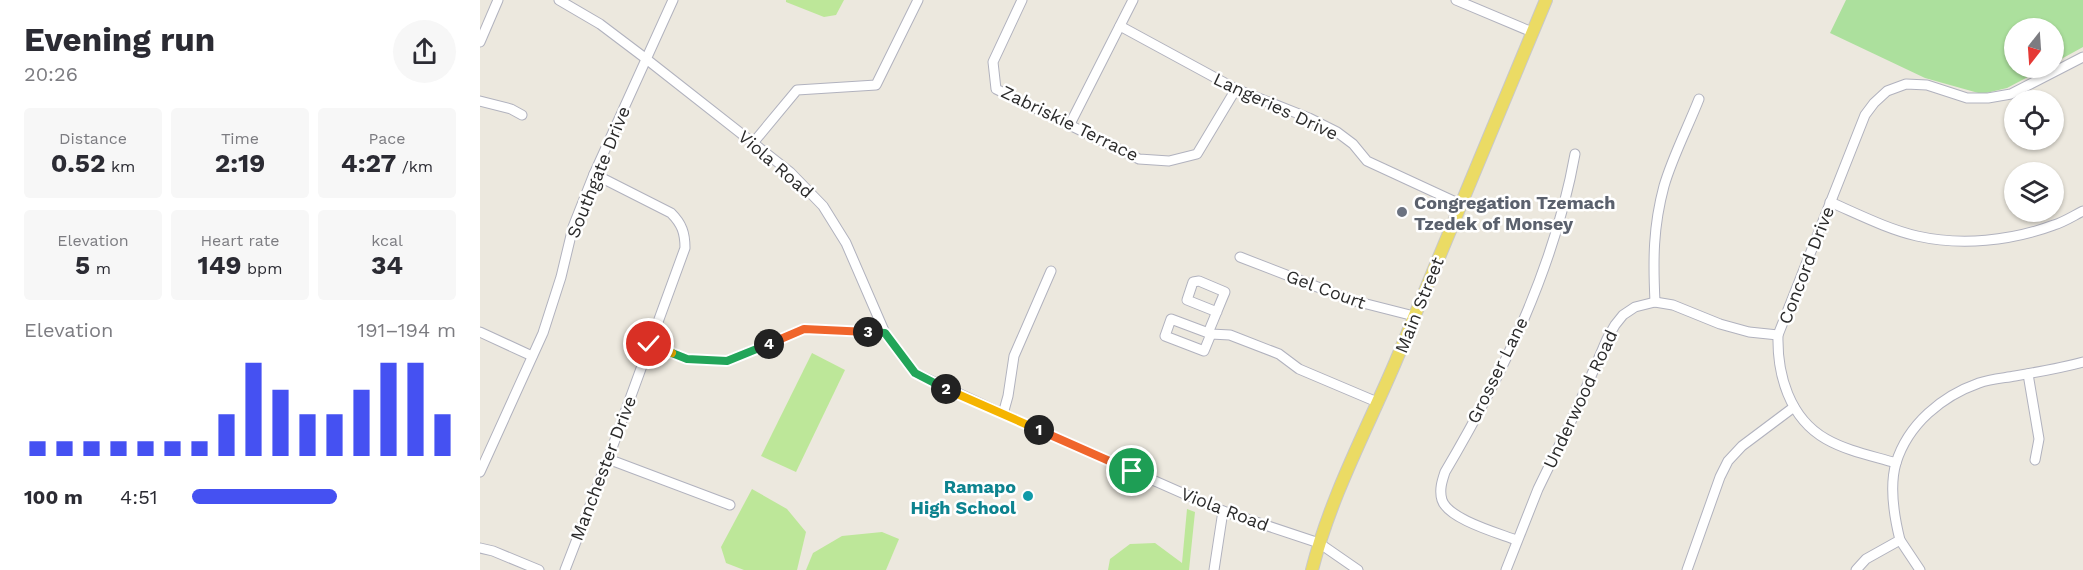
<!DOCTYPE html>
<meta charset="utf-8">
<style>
body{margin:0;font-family:"Work Sans",sans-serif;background:#f7f7f7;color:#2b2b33;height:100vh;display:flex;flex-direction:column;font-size:22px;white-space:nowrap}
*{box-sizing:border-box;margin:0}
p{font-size:20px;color:#7c7c81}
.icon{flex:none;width:33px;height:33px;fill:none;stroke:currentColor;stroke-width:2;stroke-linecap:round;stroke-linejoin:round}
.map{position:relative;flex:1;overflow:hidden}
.drawer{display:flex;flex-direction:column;background:#fff;width:480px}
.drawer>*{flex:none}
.needle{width:39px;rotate:197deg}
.fabs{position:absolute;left:1524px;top:18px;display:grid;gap:12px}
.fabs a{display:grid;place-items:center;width:60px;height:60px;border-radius:50%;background:#fff;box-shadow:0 2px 4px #0004;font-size:30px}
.pin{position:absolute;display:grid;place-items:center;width:51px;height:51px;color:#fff;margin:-26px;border:3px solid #fff;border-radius:50%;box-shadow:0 2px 6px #0007}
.km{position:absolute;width:30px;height:30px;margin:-15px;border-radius:50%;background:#222;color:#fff;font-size:16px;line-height:30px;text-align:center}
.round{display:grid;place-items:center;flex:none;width:63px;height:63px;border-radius:32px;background:#f7f7f7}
.head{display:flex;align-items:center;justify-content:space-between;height:102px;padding:0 24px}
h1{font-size:33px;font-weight:700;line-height:45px}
.stats{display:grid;grid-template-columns:repeat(3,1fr);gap:9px;height:102px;padding:6px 24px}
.stats div{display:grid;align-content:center;border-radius:6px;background:#f7f7f7;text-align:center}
.stats b{font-size:26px;font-weight:700}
.stats small{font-size:16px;font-weight:400}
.stats p{font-size:16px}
.chart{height:168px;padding:12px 24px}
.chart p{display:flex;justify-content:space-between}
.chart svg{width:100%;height:108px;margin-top:6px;stroke:#4551f2;stroke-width:6}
ul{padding:0 24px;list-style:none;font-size:20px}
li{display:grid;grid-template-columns:96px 72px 1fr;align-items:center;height:45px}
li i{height:15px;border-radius:8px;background:#4551f2}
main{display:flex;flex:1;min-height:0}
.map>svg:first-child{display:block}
.green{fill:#ace09d}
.pitch{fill:#bde799}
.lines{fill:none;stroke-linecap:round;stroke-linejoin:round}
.minor-casing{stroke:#b1b2be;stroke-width:11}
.major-casing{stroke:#c8c8c8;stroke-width:14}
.minor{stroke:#fff;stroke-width:9}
.major{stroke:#ebdb64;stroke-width:12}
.split-1-casing{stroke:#fff;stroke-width:12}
.split-2-casing{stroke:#fff;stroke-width:12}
.split-3-casing{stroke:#fff;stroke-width:12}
.split-4-casing{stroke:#fff;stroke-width:12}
.split-5-casing{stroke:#fff;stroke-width:12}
.split-6-casing{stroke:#fff;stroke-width:12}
.split-1{stroke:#f0652b;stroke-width:8}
.split-2{stroke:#f5b400;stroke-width:8}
.split-3{stroke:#22a559;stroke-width:8}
.split-4{stroke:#f0652b;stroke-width:8}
.split-5{stroke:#22a559;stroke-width:8}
.split-6{stroke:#f5b400;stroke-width:8}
.worship-dot{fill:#6b7280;stroke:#fff;stroke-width:2}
.culture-dot{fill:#0f9aa8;stroke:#fff;stroke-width:2}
.labels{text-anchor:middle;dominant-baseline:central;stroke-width:5;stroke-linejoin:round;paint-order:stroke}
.street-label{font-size:18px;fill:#2b2b2b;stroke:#fff}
.worship-label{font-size:18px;font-weight:bold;fill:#5b616d;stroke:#fff;text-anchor:start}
.culture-label{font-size:18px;font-weight:bold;fill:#0d838f;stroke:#fff;text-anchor:end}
</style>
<main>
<section class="drawer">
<div class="head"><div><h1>Evening run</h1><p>20:26</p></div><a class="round"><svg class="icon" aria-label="share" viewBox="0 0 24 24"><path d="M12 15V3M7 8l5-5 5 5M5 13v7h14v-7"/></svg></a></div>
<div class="stats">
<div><p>Distance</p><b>0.52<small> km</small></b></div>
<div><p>Time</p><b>2:19</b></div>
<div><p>Pace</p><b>4:27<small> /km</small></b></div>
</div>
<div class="stats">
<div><p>Elevation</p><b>5<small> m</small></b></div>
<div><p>Heart rate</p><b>149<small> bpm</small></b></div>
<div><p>kcal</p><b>34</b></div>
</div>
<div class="chart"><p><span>Elevation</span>191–194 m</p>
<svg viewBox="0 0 160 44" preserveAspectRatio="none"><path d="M5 44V38M15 44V38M25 44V38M35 44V38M45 44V38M55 44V38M65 44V38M75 44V27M85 44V6M95 44V17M105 44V27M115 44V27M125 44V17M135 44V6M145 44V6M155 44V27"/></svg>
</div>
<ul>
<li><b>100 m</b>4:51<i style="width:55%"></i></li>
</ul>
</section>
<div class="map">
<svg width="1603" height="570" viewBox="0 0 1603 570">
<rect width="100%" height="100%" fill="#ece8de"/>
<!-- green -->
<path class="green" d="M1366 0H1603V47L1574 63V28H1534V68H1565L1527 88 1502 94 1445 78 1350 33Z"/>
<!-- pitch -->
<g class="pitch">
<path d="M306 0H364L356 15 344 17 306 2Z"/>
<path d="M332 353 365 370 316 472 281 456Z"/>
<path d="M272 489 307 509 326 532 317 570H264L246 563 241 547Z"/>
<path d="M707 509 715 512 709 570H628L630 559 650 544 675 543 702 563Z"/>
<path d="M402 532 419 539 406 570H326L333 553 362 536Z"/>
</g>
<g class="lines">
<defs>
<g id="minor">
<path d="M79 0 120 24 165 58 310 172 343 206 366 243 405 333 435 373 523 414 743 511 839 543 878 570"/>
<path d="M542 0 513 62 516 89 659 159 689 161 717 154 756 89"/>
<path d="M976 0 1052 32"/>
<path d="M640 26 756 89 829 118 857 132 873 144 887 161 980 204"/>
<path d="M0 42 18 0"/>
<path d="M0 101 31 109 42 115"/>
<path d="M589 126 653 0"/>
<path d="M273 143 317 90 396 85 438 0"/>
<path d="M1350 202C1378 214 1407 229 1437 236 1481 246 1531 241 1574 225 1584 222 1593 216 1603 211"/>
<path d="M760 257 871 300 934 316"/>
<path d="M1175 302C1173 260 1173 227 1184 186 1192 158 1208 127 1219 99"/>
<path d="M0 332 52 356"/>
<path d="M728 333C734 319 739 306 745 292L719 281 713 282 707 300 737 312"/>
<path d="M731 334 691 319 685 336 724 351 731 334 750 335 799 354 819 369 897 402"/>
<path d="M169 344 207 359 247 361 324 329 405 333"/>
<path d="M1548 374 1559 439 1555 460"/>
<path d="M523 414 528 396 534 356 571 271"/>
<path d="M128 459 250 505"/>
<path d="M1416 463C1393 456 1367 451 1346 439 1309 418 1297 374 1298 335L1385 115 1394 103 1407 91 1426 84 1447 85 1487 98H1508L1531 94 1603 57"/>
<path d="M0 472 63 333 81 277 93 227 114 174 193 0"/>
<path d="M1036 540C1018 533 968 519 962 500 959 490 962 481 965 472 1023 374 1075 266 1095 154"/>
<path d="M1420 540 1440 570"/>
<path d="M0 548 13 551 59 570"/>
<path d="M85 570 128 459 205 248C205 233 202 224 191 213L114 174"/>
<path d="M734 570 743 511"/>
<path d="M1026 570 1058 489 1096 411 1127 339 1135 325 1143 315 1155 307 1175 302 1193 305 1240 324 1269 332 1298 335"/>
<path d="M1207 570 1240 477 1248 461 1262 446 1314 407"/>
<path d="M1376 570 1386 559 1420 540C1414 516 1409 487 1416 463 1428 424 1462 396 1499 383 1510 379 1524 378 1535 376 1558 372 1581 368 1603 362"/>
</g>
<path id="major" d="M832 570C850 498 886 431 915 363 966 242 1016 121 1066 0"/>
</defs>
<!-- minor casing -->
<use href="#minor" class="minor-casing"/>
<!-- major casing -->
<use href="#major" class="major-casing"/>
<!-- minor -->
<use href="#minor" class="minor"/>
<!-- major -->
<use href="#major" class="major"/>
</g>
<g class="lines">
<defs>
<path id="split-1" d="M559 430 652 471"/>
<path id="split-2" d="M466 389 559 430"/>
<path id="split-3" d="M388 332 405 333 435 373 466 389"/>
<path id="split-4" d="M289 344 324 329 388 332"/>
<path id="split-5" d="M192 353 207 359 247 361 289 344"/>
<path id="split-6" d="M169 344 192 353"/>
</defs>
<!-- split-1 casing -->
<use href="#split-1" class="split-1-casing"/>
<!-- split-2 casing -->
<use href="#split-2" class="split-2-casing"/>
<!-- split-3 casing -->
<use href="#split-3" class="split-3-casing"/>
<!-- split-4 casing -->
<use href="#split-4" class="split-4-casing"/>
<!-- split-5 casing -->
<use href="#split-5" class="split-5-casing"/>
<!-- split-6 casing -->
<use href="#split-6" class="split-6-casing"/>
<!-- split-1 -->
<use href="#split-1" class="split-1"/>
<!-- split-2 -->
<use href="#split-2" class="split-2"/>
<!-- split-3 -->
<use href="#split-3" class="split-3"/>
<!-- split-4 -->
<use href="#split-4" class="split-4"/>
<!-- split-5 -->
<use href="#split-5" class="split-5"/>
<!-- split-6 -->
<use href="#split-6" class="split-6"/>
</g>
<!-- markers -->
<circle class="worship-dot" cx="922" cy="212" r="6"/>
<circle class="culture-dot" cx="548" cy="496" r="6"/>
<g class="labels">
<!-- street labels -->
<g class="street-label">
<text transform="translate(796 106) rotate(25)">Langeries Drive</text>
<text transform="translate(590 123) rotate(26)">Zabriskie Terrace</text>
<text transform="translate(296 164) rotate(41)">Viola Road</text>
<text transform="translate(118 172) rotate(-68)">Southgate Drive</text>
<text transform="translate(1326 265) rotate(-69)">Concord Drive</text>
<text transform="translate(846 289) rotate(20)">Gel Court</text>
<text transform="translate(939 305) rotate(-68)">Main Street</text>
<text transform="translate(1017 370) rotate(-64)">Grosser Lane</text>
<text transform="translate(1100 399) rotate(-65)">Underwood Road</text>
<text transform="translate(123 468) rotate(-69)">Manchester Drive</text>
<text transform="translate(745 509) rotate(21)">Viola Road</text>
</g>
<!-- worship labels -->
<g class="worship-label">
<text x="934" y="202">Congregation Tzemach<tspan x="934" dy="21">Tzedek of Monsey</tspan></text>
</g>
<!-- culture labels -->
<g class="culture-label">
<text x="536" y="486">Ramapo<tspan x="536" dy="21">High School</tspan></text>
</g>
</g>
</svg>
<div class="fabs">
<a><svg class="needle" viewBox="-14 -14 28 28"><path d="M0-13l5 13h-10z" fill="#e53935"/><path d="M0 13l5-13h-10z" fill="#7c7c81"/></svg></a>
<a><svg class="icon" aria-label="locate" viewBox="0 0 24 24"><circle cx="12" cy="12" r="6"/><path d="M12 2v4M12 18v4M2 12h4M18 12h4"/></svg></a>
<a><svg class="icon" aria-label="layers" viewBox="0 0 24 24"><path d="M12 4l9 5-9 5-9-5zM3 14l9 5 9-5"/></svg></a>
</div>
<div class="pin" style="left:652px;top:471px;background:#1e9e55"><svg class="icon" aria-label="arrive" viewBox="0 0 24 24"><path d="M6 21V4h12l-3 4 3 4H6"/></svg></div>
<div class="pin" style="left:169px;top:344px;background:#d93025"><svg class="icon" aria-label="check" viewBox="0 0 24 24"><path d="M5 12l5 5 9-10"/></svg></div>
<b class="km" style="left:559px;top:430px">1</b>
<b class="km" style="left:466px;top:389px">2</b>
<b class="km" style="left:388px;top:332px">3</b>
<b class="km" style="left:289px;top:344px">4</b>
</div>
</main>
